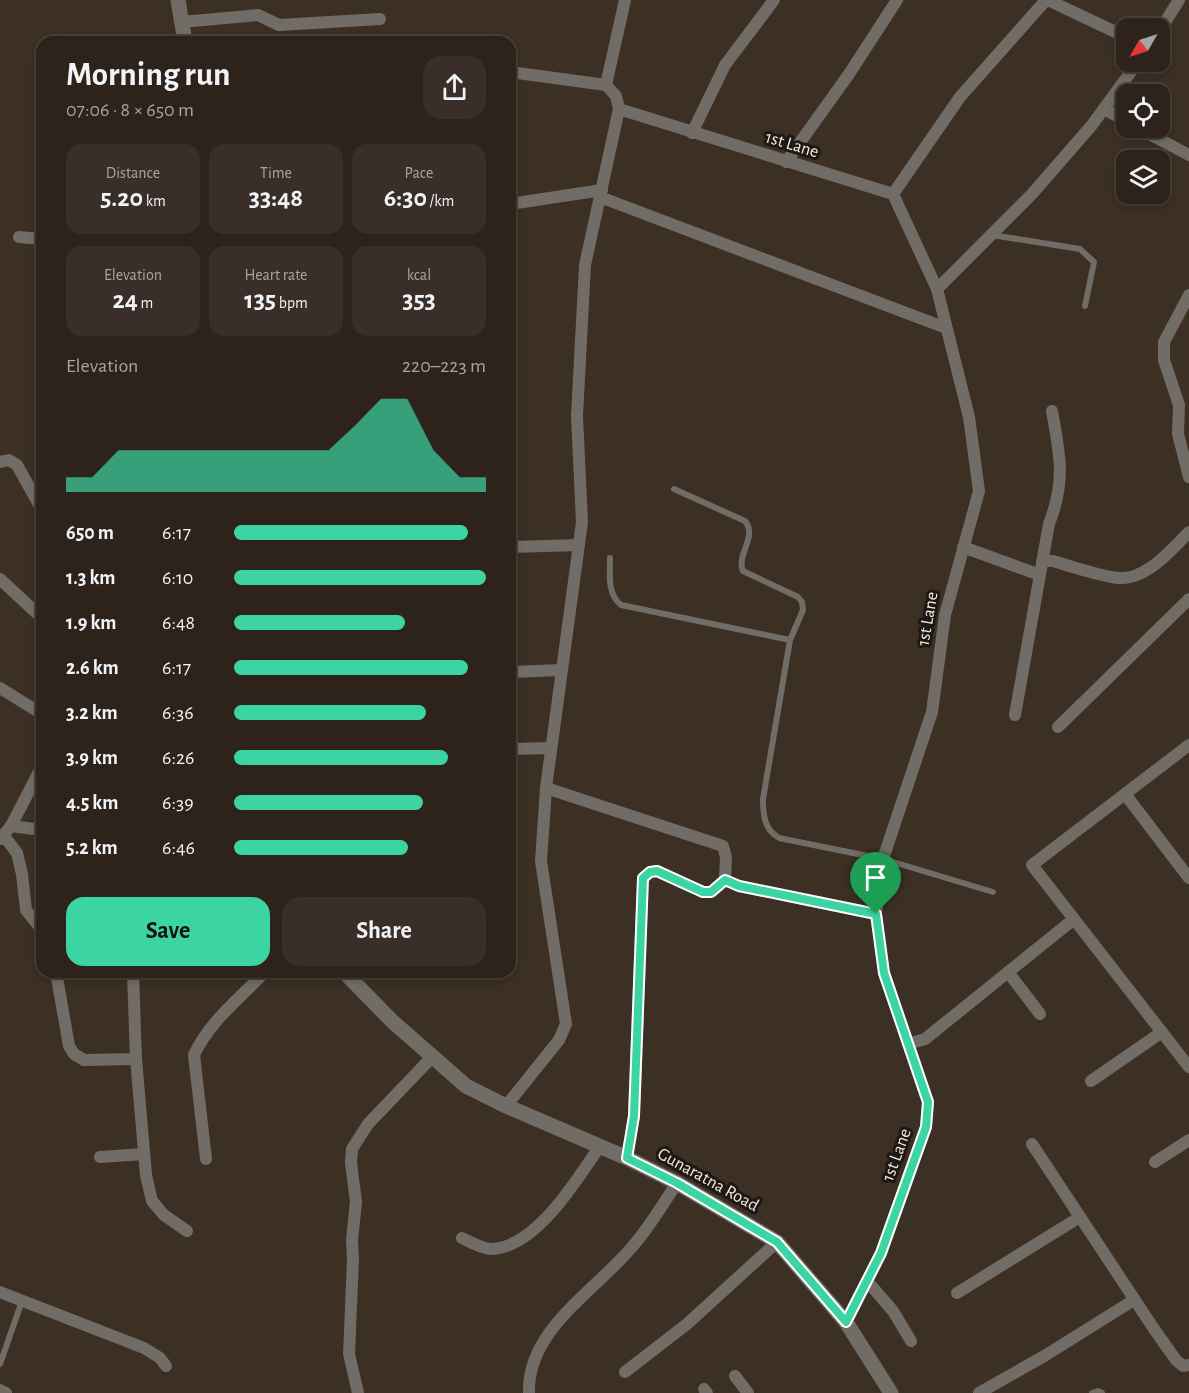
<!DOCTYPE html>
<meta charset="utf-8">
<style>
body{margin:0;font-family:"Alegreya Sans",sans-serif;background:#392f28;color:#f1f3f6;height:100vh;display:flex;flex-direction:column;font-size:22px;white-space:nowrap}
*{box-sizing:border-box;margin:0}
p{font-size:20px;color:#a7a4a3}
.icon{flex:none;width:33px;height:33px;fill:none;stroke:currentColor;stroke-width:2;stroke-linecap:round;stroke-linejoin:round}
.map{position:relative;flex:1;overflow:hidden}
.details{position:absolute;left:36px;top:36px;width:480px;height:942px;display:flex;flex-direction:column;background:#2d231b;border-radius:18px;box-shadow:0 3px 9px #0003,0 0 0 2px #48403a}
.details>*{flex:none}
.needle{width:39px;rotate:231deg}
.buttons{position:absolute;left:1116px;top:18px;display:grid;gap:12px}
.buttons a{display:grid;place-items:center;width:54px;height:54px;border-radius:12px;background:#2d231b;box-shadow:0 3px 9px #0003,0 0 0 2px #48403a;font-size:30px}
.pin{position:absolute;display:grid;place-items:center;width:51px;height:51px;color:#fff;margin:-62px -26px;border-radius:50% 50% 50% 0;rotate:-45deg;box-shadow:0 0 6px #0007}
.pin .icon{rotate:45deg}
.round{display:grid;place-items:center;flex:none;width:63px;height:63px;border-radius:18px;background:#392f28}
.summary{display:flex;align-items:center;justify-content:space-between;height:102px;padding:0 30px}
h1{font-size:33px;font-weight:700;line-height:45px}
.figures{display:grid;grid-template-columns:repeat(3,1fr);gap:9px;height:102px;padding:6px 30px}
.figures div{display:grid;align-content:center;border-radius:15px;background:#392f28;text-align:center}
.figures b{font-size:26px;font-weight:700}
.figures small{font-size:16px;font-weight:400}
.figures p{font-size:16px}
.chart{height:168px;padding:12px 30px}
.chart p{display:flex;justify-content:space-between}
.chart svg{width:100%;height:108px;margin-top:6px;fill:#3cd4a3;opacity:.7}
.cta{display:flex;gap:12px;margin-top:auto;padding:12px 30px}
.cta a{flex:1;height:69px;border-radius:18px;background:#3cd4a3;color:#111;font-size:24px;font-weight:700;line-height:69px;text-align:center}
.cta a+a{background:#392f28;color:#f1f3f6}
ul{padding:0 30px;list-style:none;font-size:20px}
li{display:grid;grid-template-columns:96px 72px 1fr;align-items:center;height:45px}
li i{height:15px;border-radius:8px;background:#3cd4a3}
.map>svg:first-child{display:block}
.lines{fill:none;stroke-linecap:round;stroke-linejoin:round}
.service{stroke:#716d66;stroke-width:6}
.minor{stroke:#716d66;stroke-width:12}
.tertiary{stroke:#716d66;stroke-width:15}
.route-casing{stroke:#fff;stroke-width:12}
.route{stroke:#3cd4a3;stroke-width:8}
.labels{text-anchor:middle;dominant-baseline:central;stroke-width:6;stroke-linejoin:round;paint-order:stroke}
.street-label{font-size:18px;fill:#f1e8e2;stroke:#1e1813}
</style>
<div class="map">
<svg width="1189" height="1393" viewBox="0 0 1189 1393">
<rect width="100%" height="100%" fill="#3c2f24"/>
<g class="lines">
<!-- service -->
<g class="service">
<path d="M992 235 1080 249 1094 262 1085 306"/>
<path d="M674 489 745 521C758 537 736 554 743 571L798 597 802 602 803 610 790 640 763 799C763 815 764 829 779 838L883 859 993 892"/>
<path d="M610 558C610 574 607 594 621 605L790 640"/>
<path d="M0 1364 22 1301"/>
<path d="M1092 1393 1098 1391 1102 1393"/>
</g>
<!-- minor -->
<g class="minor">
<path d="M1048 0 1126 37"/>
<path d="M182 22 258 15 279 25 380 19"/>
<path d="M1160 30 1179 0"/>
<path d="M606 85 625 0"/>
<path d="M619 109 893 194 937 289 969 417 979 491 945 615 932 712 883 859 876 914 884 973 928 1102 926 1127 881 1253 846 1322"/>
<path d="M1104 109 1126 121"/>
<path d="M1138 128 1189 155"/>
<path d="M692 133 725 65 774 0"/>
<path d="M786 162 849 74 897 0"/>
<path d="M893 194 960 97 1046 0"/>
<path d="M600 197 946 328"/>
<path d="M510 204 602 190"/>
<path d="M19 237 42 239"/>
<path d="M937 289 1032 194 1092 125 1138 62"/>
<path d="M1189 295 1164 342V360L1179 405 1178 434 1189 477"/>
<path d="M0 462 9 460 17 465 42 510"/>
<path d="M510 547 579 545"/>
<path d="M963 547 1040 575"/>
<path d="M1042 561H1053C1070 566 1106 578 1121 578 1146 579 1173 549 1189 532"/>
<path d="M0 579 42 618"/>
<path d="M510 672 562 670"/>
<path d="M0 688 42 714"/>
<path d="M1015 715 1049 524C1066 480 1060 456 1052 411"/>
<path d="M1058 727 1189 599"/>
<path d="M1189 745 1032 865 1189 1067"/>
<path d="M510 749 551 748"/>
<path d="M546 788 723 846 726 857 725 880 739 886 876 914"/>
<path d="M1125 794 1189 878"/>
<path d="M11 826 34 829 42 827"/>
<path d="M4 836 17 853 22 874 26 910 42 930"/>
<path d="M0 839 11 826 42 766"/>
<path d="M56 972 69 1046 74 1054 84 1060 136 1059 133 972"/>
<path d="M1008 972 1040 1014"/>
<path d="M908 1044 925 1039 1074 919"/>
<path d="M136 1059 146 1175 152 1201 164 1215 187 1231"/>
<path d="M1091 1081 1162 1032"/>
<path d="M506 1106 559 1040 566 1024 541 861 546 788 582 522 577 416 585 265 619 109 616 96 606 85 510 72"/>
<path d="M1032 1144 1154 1329 1176 1360 1183 1366 1189 1365"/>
<path d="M100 1157 144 1154"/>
<path d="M627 1158 634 1116 643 878 650 872 657 871 703 892H711L725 880"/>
<path d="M206 1159 194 1055C209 1022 240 998 265 972"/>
<path d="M1155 1162 1189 1140"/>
<path d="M462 1238C470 1242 483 1249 492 1249 537 1247 577 1179 600 1146"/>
<path d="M867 1281 893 1311 911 1341"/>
<path d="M0 1292 144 1348 160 1358 166 1366"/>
<path d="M957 1293 1080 1217"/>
<path d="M625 1372 687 1324 777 1242"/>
<path d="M735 1376 748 1393"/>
<path d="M704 1389 707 1393"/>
<path d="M0 1390 6 1393"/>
<path d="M358 1393 349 1354 353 1259 352 1240 356 1202 351 1163 352 1149 368 1124 433 1056"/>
<path d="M529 1393C527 1330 595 1291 632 1247 649 1228 663 1204 677 1183"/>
<path d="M979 1393 1046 1355 1134 1300"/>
</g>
<!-- tertiary -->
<g class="tertiary">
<path d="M178 0 185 42"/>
<path d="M344 972 392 1021 466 1086 506 1106 627 1158 677 1183 777 1242 846 1322 891 1393"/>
</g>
</g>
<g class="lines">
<defs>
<path id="route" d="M657 871 703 892H711L725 880 739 886 876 914 884 973 928 1102 926 1127 881 1253 846 1322 777 1242 677 1183 627 1158 634 1116 643 878 650 872Z"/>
</defs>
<!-- route casing -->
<use href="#route" class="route-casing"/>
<!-- route -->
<use href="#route" class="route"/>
</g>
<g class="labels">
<!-- street labels -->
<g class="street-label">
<text transform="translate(792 145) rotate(17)">1st Lane</text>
<text transform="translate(928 619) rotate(-80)">1st Lane</text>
<text transform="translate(897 1155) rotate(-70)">1st Lane</text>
<text transform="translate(708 1180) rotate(29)">Gunaratna Road</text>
</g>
</g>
</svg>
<div class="buttons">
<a><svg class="needle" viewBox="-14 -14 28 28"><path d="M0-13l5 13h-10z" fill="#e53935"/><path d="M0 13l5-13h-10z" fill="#a7a4a3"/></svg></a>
<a><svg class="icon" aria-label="locate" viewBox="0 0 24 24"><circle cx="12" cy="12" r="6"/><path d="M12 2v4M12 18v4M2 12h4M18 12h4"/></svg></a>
<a><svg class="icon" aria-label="layers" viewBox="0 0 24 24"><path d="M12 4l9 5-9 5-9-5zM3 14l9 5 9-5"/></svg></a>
</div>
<div class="pin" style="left:876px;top:914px;background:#1e9e55"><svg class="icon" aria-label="arrive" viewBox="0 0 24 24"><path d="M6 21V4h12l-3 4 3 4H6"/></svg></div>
<section class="details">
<div class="summary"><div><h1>Morning run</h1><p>07:06 · 8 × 650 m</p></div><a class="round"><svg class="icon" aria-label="share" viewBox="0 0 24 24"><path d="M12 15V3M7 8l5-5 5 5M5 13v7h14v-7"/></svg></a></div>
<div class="figures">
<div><p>Distance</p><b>5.20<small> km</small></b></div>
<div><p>Time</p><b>33:48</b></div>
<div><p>Pace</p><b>6:30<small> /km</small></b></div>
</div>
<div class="figures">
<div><p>Elevation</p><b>24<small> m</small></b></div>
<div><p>Heart rate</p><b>135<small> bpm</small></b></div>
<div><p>kcal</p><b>353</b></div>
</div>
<div class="chart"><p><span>Elevation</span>220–223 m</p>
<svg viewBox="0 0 160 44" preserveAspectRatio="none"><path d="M0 44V38L10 38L20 27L30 27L40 27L50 27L60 27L70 27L80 27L90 27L100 27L110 17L120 6L130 6L140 27L150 38L160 38V44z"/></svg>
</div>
<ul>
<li><b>650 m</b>6:17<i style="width:93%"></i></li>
<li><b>1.3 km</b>6:10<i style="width:100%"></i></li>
<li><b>1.9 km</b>6:48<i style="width:68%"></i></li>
<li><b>2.6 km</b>6:17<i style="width:93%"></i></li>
<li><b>3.2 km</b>6:36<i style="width:76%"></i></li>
<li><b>3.9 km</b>6:26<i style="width:85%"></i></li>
<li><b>4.5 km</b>6:39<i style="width:75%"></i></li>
<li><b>5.2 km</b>6:46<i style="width:69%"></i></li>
</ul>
<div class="cta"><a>Save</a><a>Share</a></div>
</section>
</div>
